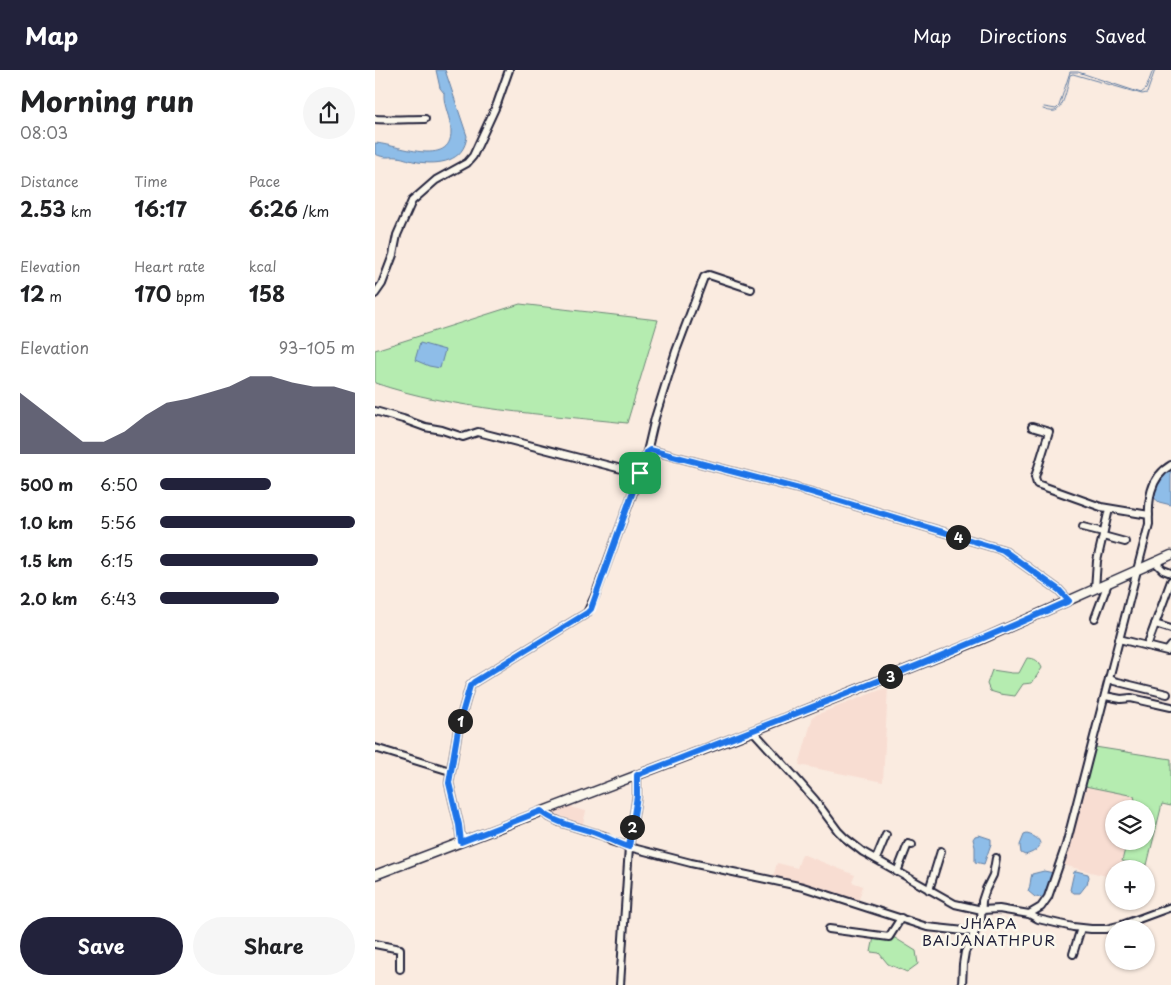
<!DOCTYPE html>
<meta charset="utf-8">
<style>
body{margin:0;font-family:"Playpen Sans",sans-serif;background:#f6f6f6;color:#202124;height:100vh;display:flex;flex-direction:column;font-size:19px;white-space:nowrap}
*{box-sizing:border-box;margin:0}
p{font-size:16px;color:#757577}
.icon{flex:none;width:28px;height:28px;fill:none;stroke:currentColor;stroke-width:2;stroke-linecap:round;stroke-linejoin:round}
.map{position:relative;flex:1;overflow:hidden}
.drawer{display:flex;flex-direction:column;background:#fff;width:375px}
.drawer>*{flex:none}
.buttons{position:absolute;left:730px;top:730px;display:grid;gap:10px}
.buttons a{display:grid;place-items:center;width:50px;height:50px;border-radius:50%;background:#fff;box-shadow:0 1px 4px #0004;font-size:25px}
.pin{position:absolute;display:grid;place-items:center;width:42px;height:42px;color:#fff;margin:-21px;border-radius:10px;box-shadow:0 2px 8px #0006}
.km{position:absolute;width:25px;height:25px;margin:-12px;border-radius:50%;background:#222;color:#fff;font-size:14px;line-height:25px;text-align:center}
.round{display:grid;place-items:center;flex:none;width:52px;height:52px;border-radius:26px;background:#f6f6f6}
.head{display:flex;align-items:center;justify-content:space-between;height:85px;padding:0 20px}
h1{font-size:28px;font-weight:700;line-height:38px}
.stats{display:grid;grid-template-columns:repeat(3,1fr);gap:8px;height:85px;padding:5px 20px}
.stats div{display:grid;align-content:center}
.stats b{font-size:21px;font-weight:700}
.stats small{font-size:14px;font-weight:400}
.stats p{font-size:14px}
.chart{height:140px;padding:10px 20px}
.chart p{display:flex;justify-content:space-between}
.chart svg{width:100%;height:90px;margin-top:5px;fill:#22223b;opacity:.7}
.action{display:flex;gap:10px;margin-top:auto;padding:10px 20px}
.action a{flex:1;height:58px;border-radius:30px;background:#22223b;color:#fff;font-size:20px;font-weight:700;line-height:58px;text-align:center}
.action a+a{background:#f6f6f6;color:#202124}
ul{padding:0 20px;list-style:none;font-size:16px}
li{display:grid;grid-template-columns:80px 60px 1fr;align-items:center;height:38px}
li i{height:12px;border-radius:6px;background:#22223b}
header{display:flex;align-items:center;gap:30px;box-sizing:border-box;height:70px;padding:0 25px;background:#22223b;color:#fff}
header strong{font-size:24px}
nav{display:flex;gap:28px;margin-inline-start:auto;font-size:18px}
main{display:flex;flex:1;min-height:0}
.map>svg:first-child{display:block}
.built{fill:#f8ddd2}
.green{fill:#b5ecb0;stroke:#6c8776}
.water{fill:#8ebde8;stroke:#637fa3}
.lines{fill:none;stroke-linecap:round;stroke-linejoin:round}
.stream{stroke:#637fa3;stroke-width:1}
.minor-casing{stroke:#22223b;stroke-width:10}
.major-casing{stroke:#22223b;stroke-width:11}
.minor{stroke:#fbf7ec;stroke-width:6}
.major{stroke:#fbf7ec;stroke-width:8}
.route-casing{stroke:#fff;stroke-width:10}
.route{stroke:#1a73e8;stroke-width:6}
.labels{text-anchor:middle;dominant-baseline:central;stroke-width:5;stroke-linejoin:round;paint-order:stroke}
.quarter-label{font-size:15px;letter-spacing:1px;fill:#22223b;stroke:#fbf7ec}
</style>
<header>
<strong>Map</strong>
<nav><a>Map</a><a>Directions</a><a>Saved</a></nav>
</header>
<main>
<section class="drawer">
<div class="head"><div><h1>Morning run</h1><p>08:03</p></div><a class="round"><svg class="icon" aria-label="share" viewBox="0 0 24 24"><path d="M12 15V3M7 8l5-5 5 5M5 13v7h14v-7"/></svg></a></div>
<div class="stats">
<div><p>Distance</p><b>2.53<small> km</small></b></div>
<div><p>Time</p><b>16:17</b></div>
<div><p>Pace</p><b>6:26<small> /km</small></b></div>
</div>
<div class="stats">
<div><p>Elevation</p><b>12<small> m</small></b></div>
<div><p>Heart rate</p><b>170<small> bpm</small></b></div>
<div><p>kcal</p><b>158</b></div>
</div>
<div class="chart"><p><span>Elevation</span>93–105 m</p>
<svg viewBox="0 0 160 44" preserveAspectRatio="none"><path d="M0 44V14L10 22L20 30L30 38L40 38L50 33L60 25L70 19L80 17L90 14L100 11L110 6L120 6L130 9L140 11L150 11L160 14V44z"/></svg>
</div>
<ul>
<li><b>500 m</b>6:50<i style="width:57%"></i></li>
<li><b>1.0 km</b>5:56<i style="width:100%"></i></li>
<li><b>1.5 km</b>6:15<i style="width:81%"></i></li>
<li><b>2.0 km</b>6:43<i style="width:61%"></i></li>
</ul>
<div class="action"><a>Save</a><a>Share</a></div>
</section>
<div class="map">
<svg width="796" height="915" viewBox="0 0 796 915">
<rect width="100%" height="100%" fill="#faebe0"/>
<filter id="ink" filterUnits="userSpaceOnUse"><feTurbulence type="fractalNoise" baseFrequency=".02" numOctaves="2"/><feDisplacementMap in="SourceGraphic" scale="10" xChannelSelector="R" yChannelSelector="G"/><feConvolveMatrix kernelMatrix="1 2 1 2 8 2 1 2 1" color-interpolation-filters="sRGB"/></filter>
<g filter="url(#ink)">
<!-- built -->
<g class="built">
<path d="M513 617 508 712 424 695 438 646Z"/>
<path d="M710 716 760 726 761 734 760 739H739V771H752L745 799H739V808L688 795Z"/>
<path d="M196 732 198 738 211 741 207 758 184 750 170 741Z"/>
<path d="M427 784 480 805 477 812 488 816 483 832 398 807 402 793 422 798Z"/>
</g>
<!-- green -->
<g class="green">
<path d="M145 234 283 250 252 353C169 344 79 340 0 313V280Z"/>
<path d="M652 588C660 588 664 591 667 598L657 613 648 614 640 626 625 624 615 621 612 614 617 600 637 603H644Z"/>
<path d="M720 677 796 689V736L787 734 772 795 747 791 752 771H771V739H760L761 734 759 726 710 716Z"/>
<path d="M499 867 520 868 541 881 543 894 532 902 513 894 504 883 496 882Z"/>
</g>
<!-- water -->
<g class="water">
<path d="M61 0H70L92 66C89 92 64 95 43 92 36 91 29 88 23 87 13 86 11 89 0 84V73C20 74 77 99 76 61 76 48 68 36 69 23L65 18Z"/>
<path d="M45 273 70 280 65 298 54 296 40 290Z"/>
<path d="M796 399V435L784 432 778 427C782 414 785 406 796 399Z"/>
<path d="M652 764C671 769 668 780 650 785L646 783 645 775 649 765Z"/>
<path d="M604 765 616 769V774L609 794 600 792V777L598 769 600 766Z"/>
<path d="M669 801 679 803 676 814 669 828 660 827 653 821C656 815 655 809 657 804Z"/>
<path d="M701 801 713 804 714 807 712 814 705 823H699L695 820 699 802Z"/>
</g>
<g class="lines">
<!-- stream -->
<g class="stream">
<path d="M669 37 681 39 684 36 695 2H703L766 23 771 19 778 0"/>
<path d="M668 39C671 40 676 42 680 41 689 39 693 13 695 5L698 4 767 24 772 23 780 0"/>
</g>
<defs>
<g id="minor">
<path d="M0 49C17 50 33 49 50 49"/>
<path d="M0 224 7 214 18 185 22 165 37 131 61 110 92 93 98 86 122 34 134 0"/>
<path d="M0 341 28 349 50 357 67 360 88 367 103 362 107 363 262 403H265L272 382 275 380 432 421 628 480 684 520 694 531"/>
<path d="M657 357 674 362 660 407 662 414 726 437 774 445"/>
<path d="M272 382 280 348 301 281 329 207 334 205 376 219"/>
<path d="M708 457 728 462"/>
<path d="M728 466 750 472"/>
<path d="M780 492 788 500 796 503"/>
<path d="M720 519 722 491 734 439"/>
<path d="M720 548 733 513"/>
<path d="M780 554 796 559"/>
<path d="M744 569 792 581 796 576"/>
<path d="M772 576 796 511"/>
<path d="M734 608 739 611 792 624"/>
<path d="M730 626 746 629 756 628 796 637"/>
<path d="M378 661 419 706 440 730 463 761 470 768 488 782 580 834 607 840 624 839 654 844 663 849 698 857 716 859H731L747 855 796 837"/>
<path d="M0 678 75 701"/>
<path d="M166 741 173 746 185 752 229 766 236 771 254 777 316 793 428 817 552 857 599 862"/>
<path d="M86 771 84 755 74 713 84 654 95 616 99 612 212 543 220 526 265 403"/>
<path d="M501 789 511 765"/>
<path d="M522 802 533 774 537 775"/>
<path d="M554 820 566 781"/>
<path d="M654 844 666 837 673 827 691 775 774 454C773 431 774 408 796 395"/>
<path d="M454 859 514 867 526 848"/>
<path d="M0 874 25 879V899"/>
<path d="M698 884 706 858"/>
<path d="M245 915 254 777 262 726V705"/>
<path d="M587 915 588 894 590 882 606 850 607 831 611 819 618 805 621 788"/>
</g>
<path id="major" d="M0 805 378 661 603 571 796 485"/>
</defs>
<!-- minor casing -->
<use href="#minor" class="minor-casing"/>
<!-- major casing -->
<use href="#major" class="major-casing"/>
<!-- minor -->
<use href="#minor" class="minor"/>
<!-- major -->
<use href="#major" class="major"/>
</g>
</g>
<g class="lines" filter="url(#ink)">
<defs>
<path id="route" d="M275 380 432 421 628 480 684 520 694 531C552 594 407 649 262 705V726L254 777C244 774 237 770 228 766 208 757 184 756 166 741L86 772 84 755 74 713 84 654 95 616 99 612 212 543 216 539 272 382Z"/>
</defs>
<!-- route casing -->
<use href="#route" class="route-casing"/>
<!-- route -->
<use href="#route" class="route"/>
</g>
<g class="labels">
<!-- quarter labels -->
<g class="quarter-label">
<text x="614" y="852">JHAPA<tspan x="614" dy="17">BAIJANATHPUR</tspan></text>
</g>
</g>
</svg>
<div class="buttons">
<a><svg class="icon" aria-label="layers" viewBox="0 0 24 24"><path d="M12 4l9 5-9 5-9-5zM3 14l9 5 9-5"/></svg></a>
<a>+</a>
<a>−</a>
</div>
<div class="pin" style="left:265px;top:403px;background:#1e9e55"><svg class="icon" aria-label="arrive" viewBox="0 0 24 24"><path d="M6 21V4h12l-3 4 3 4H6"/></svg></div>
<b class="km" style="left:85px;top:651px">1</b>
<b class="km" style="left:257px;top:757px">2</b>
<b class="km" style="left:515px;top:606px">3</b>
<b class="km" style="left:583px;top:467px">4</b>
</div>
</main>
